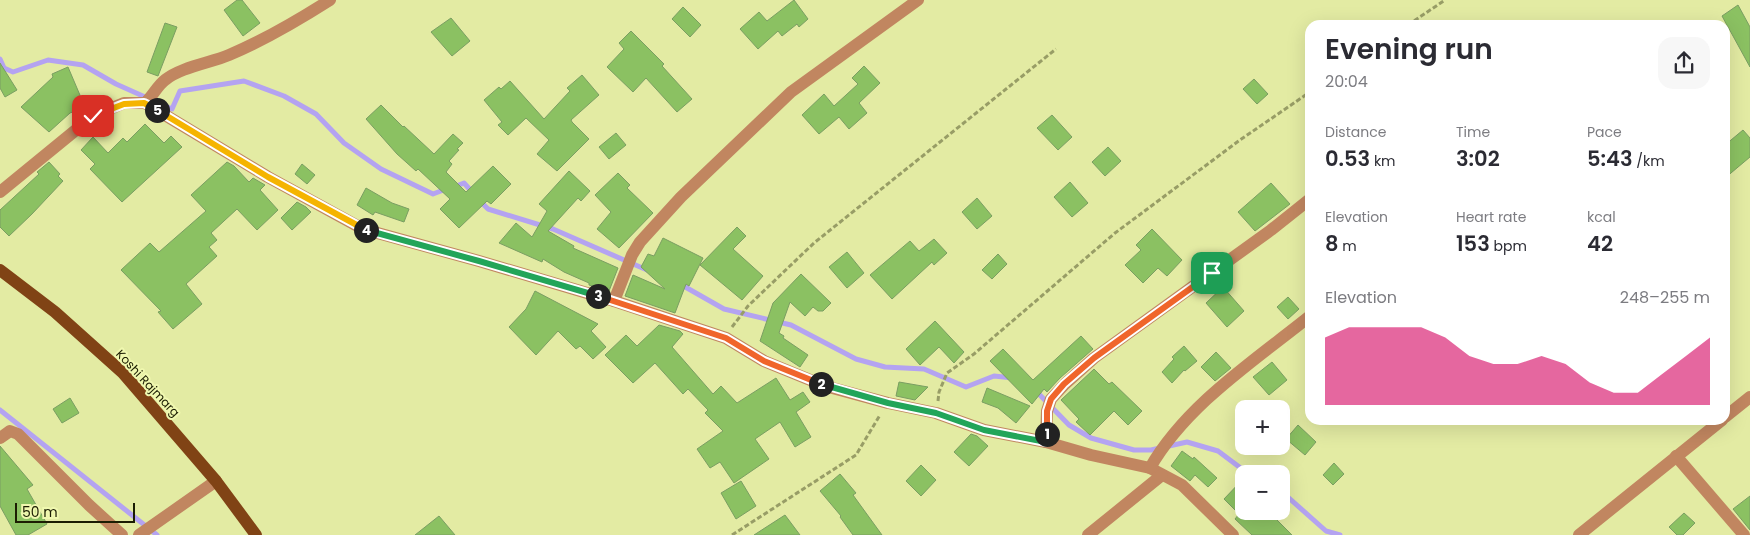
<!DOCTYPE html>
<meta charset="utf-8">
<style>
body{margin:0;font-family:Poppins,sans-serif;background:#f7f7f7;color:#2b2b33;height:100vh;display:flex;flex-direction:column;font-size:19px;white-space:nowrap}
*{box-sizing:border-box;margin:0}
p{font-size:16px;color:#7c7c81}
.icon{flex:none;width:28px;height:28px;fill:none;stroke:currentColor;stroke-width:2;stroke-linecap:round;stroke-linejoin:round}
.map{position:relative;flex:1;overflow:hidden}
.side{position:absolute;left:1305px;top:20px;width:425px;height:405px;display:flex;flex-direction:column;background:#fff;border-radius:15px;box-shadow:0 5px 20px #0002}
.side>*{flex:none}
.controls{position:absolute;left:1235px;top:400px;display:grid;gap:10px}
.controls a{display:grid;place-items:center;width:55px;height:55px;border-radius:10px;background:#fff;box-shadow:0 5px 20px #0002;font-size:25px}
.scale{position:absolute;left:15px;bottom:12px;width:120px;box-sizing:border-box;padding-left:5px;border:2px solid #1b1d02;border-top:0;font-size:14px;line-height:18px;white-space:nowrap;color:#1b1d02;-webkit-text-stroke:4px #f0f8b0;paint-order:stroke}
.pin{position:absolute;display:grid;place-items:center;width:42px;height:42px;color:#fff;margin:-21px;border-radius:10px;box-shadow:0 2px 8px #0006}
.km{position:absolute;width:25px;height:25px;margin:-12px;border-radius:50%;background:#222;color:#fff;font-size:14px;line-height:25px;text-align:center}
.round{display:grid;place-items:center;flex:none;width:52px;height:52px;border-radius:15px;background:#f7f7f7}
.summary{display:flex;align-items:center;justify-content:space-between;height:85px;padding:0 20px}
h1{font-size:28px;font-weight:600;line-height:38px}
.figures{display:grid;grid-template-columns:repeat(3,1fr);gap:8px;height:85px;padding:5px 20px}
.figures div{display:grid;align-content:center}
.figures b{font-size:21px;font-weight:600}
.figures small{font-size:14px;font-weight:400}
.figures p{font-size:14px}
.chart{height:140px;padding:10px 20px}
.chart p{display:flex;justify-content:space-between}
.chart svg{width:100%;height:90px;margin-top:5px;fill:#db2777;opacity:.7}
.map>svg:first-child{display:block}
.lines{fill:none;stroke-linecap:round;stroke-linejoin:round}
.stream{stroke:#b4a3f1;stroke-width:5}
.building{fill:#8bc162;stroke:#7a9e62}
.path{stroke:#989d66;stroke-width:3;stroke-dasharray:5 2.5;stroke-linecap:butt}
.minor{stroke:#c18660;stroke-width:12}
.primary{stroke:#804315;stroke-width:12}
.split-1-casing{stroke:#fff;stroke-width:10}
.split-2-casing{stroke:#fff;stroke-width:10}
.split-3-casing{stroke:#fff;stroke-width:10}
.split-4-casing{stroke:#fff;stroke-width:10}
.split-5-casing{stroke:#fff;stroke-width:10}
.split-6-casing{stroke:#fff;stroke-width:10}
.split-1{stroke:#f0652b;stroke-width:6}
.split-2{stroke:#22a559;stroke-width:6}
.split-3{stroke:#f0652b;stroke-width:6}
.split-4{stroke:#22a559;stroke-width:6}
.split-5{stroke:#f5b400;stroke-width:6}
.split-6{stroke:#f5b400;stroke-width:6}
.labels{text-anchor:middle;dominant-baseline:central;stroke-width:4;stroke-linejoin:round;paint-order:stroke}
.street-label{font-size:12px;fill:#1b1d02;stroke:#f0f8b0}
</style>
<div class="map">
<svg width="1750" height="535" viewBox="0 0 1750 535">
<rect width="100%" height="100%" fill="#e3eba3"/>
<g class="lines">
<!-- stream -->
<g class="stream">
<path d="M0 59 4 68 13 72 48 60 83 65 116 84 172 109 180 91 244 81 284 96 316 114 344 143 381 169 433 194 446 189"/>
<path d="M454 187 464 183 473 193"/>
<path d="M480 201 488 209 553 229 647 270"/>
<path d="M680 284 724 309 791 325 856 359 885 367 924 369 966 387 994 376 1013 378"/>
<path d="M1036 391 1069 425 1091 438 1134 450H1151L1187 442 1218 451 1242 469 1255 474"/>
<path d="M0 410 157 535"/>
<path d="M1281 491 1326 531 1340 535"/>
</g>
</g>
<!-- building -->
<g class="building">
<path d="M237 0H242L260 23 243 36 224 10Z"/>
<path d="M794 0 808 19 799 27 797 24 782 36 778 31 758 49 740 29 759 12 767 21Z"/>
<path d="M1738 5 1750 27V67L1722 16Z"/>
<path d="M683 7 701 25 690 37 672 19Z"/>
<path d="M451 18 470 41 452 56 431 32Z"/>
<path d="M165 23 177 27 158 76 147 72Z"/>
<path d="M631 31 664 64 662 66 692 99 677 112 646 78 633 92 607 67 624 49 619 43Z"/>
<path d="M0 63 17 90 5 97 0 88Z"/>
<path d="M864 66 880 83 859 103 867 113 849 129 839 117 819 134 802 115 824 94 834 106 858 84 852 78Z"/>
<path d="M68 67 85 107 70 113 49 132 21 107 53 77 52 74Z"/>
<path d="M582 75 599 95 571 120 572 122 589 139 557 171 537 154 549 140 526 118 508 135 498 125 502 122 484 100 499 87 501 89 510 81 544 119 570 91 567 88Z"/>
<path d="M1254 79 1268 94 1257 104 1243 89Z"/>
<path d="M381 105 403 127 404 126 434 154 453 134 463 143 457 149 459 150 449 161 452 164 446 172 466 192 493 166 511 184 491 204 487 201 459 228 440 209 450 199 418 169 416 171 397 154 366 119Z"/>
<path d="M1052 115 1072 137 1058 150 1037 128Z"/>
<path d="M145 124 164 143 171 136 182 147 122 202 90 169 95 164 81 150 93 137 108 153 123 138 127 142Z"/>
<path d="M1743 130 1750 138V157L1725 178V145Z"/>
<path d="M616 133 626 145 609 159 599 147Z"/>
<path d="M1108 147 1121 161 1105 176 1092 162Z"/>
<path d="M49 162 60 174 58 176 63 181 32 214 9 236 0 227V210L39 174 37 172Z"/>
<path d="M227 162 234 166 249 182 253 178 265 185 260 190 278 210 257 230 237 209 211 233 217 240 209 247 217 256 186 284 202 304 173 329 158 312 161 311 121 270 150 243 159 252 206 211 191 195Z"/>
<path d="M302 164 315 175 307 184 295 174Z"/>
<path d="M569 171 590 191 581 201 578 198 548 231 574 246 573 248 618 268 609 291 589 285V283L564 272 543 259 542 262 499 243 516 223 532 237 547 211 539 204Z"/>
<path d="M618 173 630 185 627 188 653 213 619 248 597 229 611 212 595 195Z"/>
<path d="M1070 182 1088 203 1072 217 1054 197Z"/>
<path d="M1271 183 1290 204 1255 231 1238 212Z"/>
<path d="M366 188 392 203 409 209 404 222 375 212 373 215 357 205Z"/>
<path d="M977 198 992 216 977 229 962 212Z"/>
<path d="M297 202 306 207 311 212 292 230 281 218Z"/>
<path d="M737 227 746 236 733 249 763 276 742 300 700 265Z"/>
<path d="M1152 229 1182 260 1167 276 1158 268 1143 283 1125 265 1141 250 1136 245Z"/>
<path d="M663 238 703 258 689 286 686 284 675 313 625 296 633 275 665 289 641 267 648 254 654 256Z"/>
<path d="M934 239 947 253 934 265 932 262 892 299 870 275 910 241 919 251Z"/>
<path d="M847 252 864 273 847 288 829 267Z"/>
<path d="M998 254 1007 264 992 279 982 270Z"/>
<path d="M801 274 831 303 823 311H818L813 307 805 316 790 302 779 333 784 336 783 338 808 355 800 367 760 341 773 303Z"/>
<path d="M1223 287 1244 311 1227 327 1206 303Z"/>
<path d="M535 291 598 324 591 331 606 347 593 359 580 346 576 349 558 331 536 355 509 327 526 309Z"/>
<path d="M1288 297 1299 309 1288 319 1277 307Z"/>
<path d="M935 321 964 352 954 363 939 347 920 365 906 349Z"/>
<path d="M659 325 680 331 683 334 672 347 713 394 721 386 737 403 776 378 790 400 803 392 810 402 796 412 811 437 795 447 780 422 755 439 769 459 734 483 720 462 710 468 697 449 723 431 705 413 708 410 688 389 683 394 655 363 633 383 605 355 626 335 637 346Z"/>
<path d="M1081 336 1093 349 1060 378 1047 392 1044 389 1032 404 990 361 1003 349 1033 380Z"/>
<path d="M1184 346 1197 361 1185 371 1184 370 1172 383 1162 372 1174 359 1172 357Z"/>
<path d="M1216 352 1231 368 1215 381 1201 367Z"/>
<path d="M1272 362 1287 380 1269 395 1253 377Z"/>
<path d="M1094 369 1109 384 1112 382 1142 411 1128 425 1114 411 1090 435 1076 422 1079 419 1061 400Z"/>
<path d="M899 382 928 387 915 400 896 396Z"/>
<path d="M987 388 1030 406 1016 423 998 408 982 402Z"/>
<path d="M70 398 79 413 62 423 53 409Z"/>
<path d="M1298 425 1316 442 1305 455 1286 439Z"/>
<path d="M971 434 977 436 988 446 969 466 954 452Z"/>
<path d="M0 446 33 485 27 489 47 524 28 535H16L0 506Z"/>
<path d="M1182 451 1193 459 1194 457 1217 478 1208 487 1195 475 1190 481 1171 466Z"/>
<path d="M1334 463 1344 474 1333 485 1323 475Z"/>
<path d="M921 465 936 480 921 496 906 481Z"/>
<path d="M840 474 856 493 853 495 882 535H853L840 517 841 516 820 491Z"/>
<path d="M1244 478V511H1280L1274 517 1292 535H1252L1235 519 1239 514 1224 499Z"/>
<path d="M741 481 756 506 736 519 721 493Z"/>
<path d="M1750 496V530L1733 509Z"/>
<path d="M1684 513 1695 523 1683 535H1677L1669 527Z"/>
<path d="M785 515 800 535H754Z"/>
<path d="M439 516 455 535H415Z"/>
</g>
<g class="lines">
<!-- path -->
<g class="path">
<path d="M1408 25 1445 0"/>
<path d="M732 327 748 306 814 243 1056 49"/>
<path d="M938 401 939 392 947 373 974 354 1115 233 1240 140 1310 92"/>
<path d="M732 535 856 455 880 415"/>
</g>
<!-- minor -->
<g class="minor">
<path d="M145 103C153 96 157 86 165 80 181 67 210 63 229 55 265 40 297 21 330 0"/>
<path d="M0 192 93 116 124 103H145L268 177 363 229 479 261 614 301 726 338 764 361 825 386 888 403 936 413 984 430 1046 442 1091 455 1150 468 1182 485 1233 535"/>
<path d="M614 301 632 255 640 242 681 197 791 92 918 0"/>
<path d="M1725 417 1750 397"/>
<path d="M0 438 10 431 18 434 89 505 122 535"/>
<path d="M1046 442 1047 411 1051 399 1065 384 1094 358 1271 230 1310 199"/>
<path d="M1676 456 1744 535"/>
<path d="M1150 468C1186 405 1254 361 1310 316"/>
<path d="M139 535 216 481"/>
<path d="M1088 535 1162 475"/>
<path d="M1579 535 1722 420"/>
</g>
<!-- primary -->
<path class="primary" d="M0 270 55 312 123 373 216 481 256 535"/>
</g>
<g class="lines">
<defs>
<path id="split-1" d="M1047 434V411L1051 399 1064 384 1094 358 1212 273"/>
<path id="split-2" d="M821 384 888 403 936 413 984 430 1046 442 1047 434"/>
<path id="split-3" d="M598 296 726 338 764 361 821 384"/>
<path id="split-4" d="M366 230 479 261 598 296"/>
<path id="split-5" d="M157 110 268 177 366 230"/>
<path id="split-6" d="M93 116 124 104 144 103 157 110"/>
</defs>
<!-- split-1 casing -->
<use href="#split-1" class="split-1-casing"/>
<!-- split-2 casing -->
<use href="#split-2" class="split-2-casing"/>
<!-- split-3 casing -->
<use href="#split-3" class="split-3-casing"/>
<!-- split-4 casing -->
<use href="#split-4" class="split-4-casing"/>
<!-- split-5 casing -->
<use href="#split-5" class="split-5-casing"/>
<!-- split-6 casing -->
<use href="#split-6" class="split-6-casing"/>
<!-- split-1 -->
<use href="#split-1" class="split-1"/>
<!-- split-2 -->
<use href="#split-2" class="split-2"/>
<!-- split-3 -->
<use href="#split-3" class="split-3"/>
<!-- split-4 -->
<use href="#split-4" class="split-4"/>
<!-- split-5 -->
<use href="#split-5" class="split-5"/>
<!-- split-6 -->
<use href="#split-6" class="split-6"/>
</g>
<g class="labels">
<!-- street labels -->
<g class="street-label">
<text transform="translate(148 383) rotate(47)">Koshi Rajmarg</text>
</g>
</g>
</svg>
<div class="controls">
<a>+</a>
<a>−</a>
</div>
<div class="scale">50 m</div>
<div class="pin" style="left:1212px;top:273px;background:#1e9e55"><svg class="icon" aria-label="arrive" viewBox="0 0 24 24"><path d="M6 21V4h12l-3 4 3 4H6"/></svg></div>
<div class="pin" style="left:93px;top:116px;background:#d93025"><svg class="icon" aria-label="check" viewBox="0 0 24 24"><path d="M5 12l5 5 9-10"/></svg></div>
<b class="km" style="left:1047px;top:434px">1</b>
<b class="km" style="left:821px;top:384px">2</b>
<b class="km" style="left:598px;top:296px">3</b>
<b class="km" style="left:366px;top:230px">4</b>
<b class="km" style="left:157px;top:110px">5</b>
<section class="side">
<div class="summary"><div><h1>Evening run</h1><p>20:04</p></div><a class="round"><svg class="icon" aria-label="share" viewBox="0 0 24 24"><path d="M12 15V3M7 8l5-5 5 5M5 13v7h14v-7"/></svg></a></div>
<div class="figures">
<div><p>Distance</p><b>0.53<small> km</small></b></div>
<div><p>Time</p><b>3:02</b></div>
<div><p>Pace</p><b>5:43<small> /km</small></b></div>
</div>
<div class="figures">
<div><p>Elevation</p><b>8<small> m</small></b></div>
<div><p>Heart rate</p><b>153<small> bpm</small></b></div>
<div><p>kcal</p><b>42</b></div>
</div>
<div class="chart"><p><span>Elevation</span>248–255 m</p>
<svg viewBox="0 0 160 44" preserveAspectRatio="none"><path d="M0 44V11L10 6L20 6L30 6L40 6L50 11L60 20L70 24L80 24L90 20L100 24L110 33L120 38L130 38L140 29L150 20L160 11V44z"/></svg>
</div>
</section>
</div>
